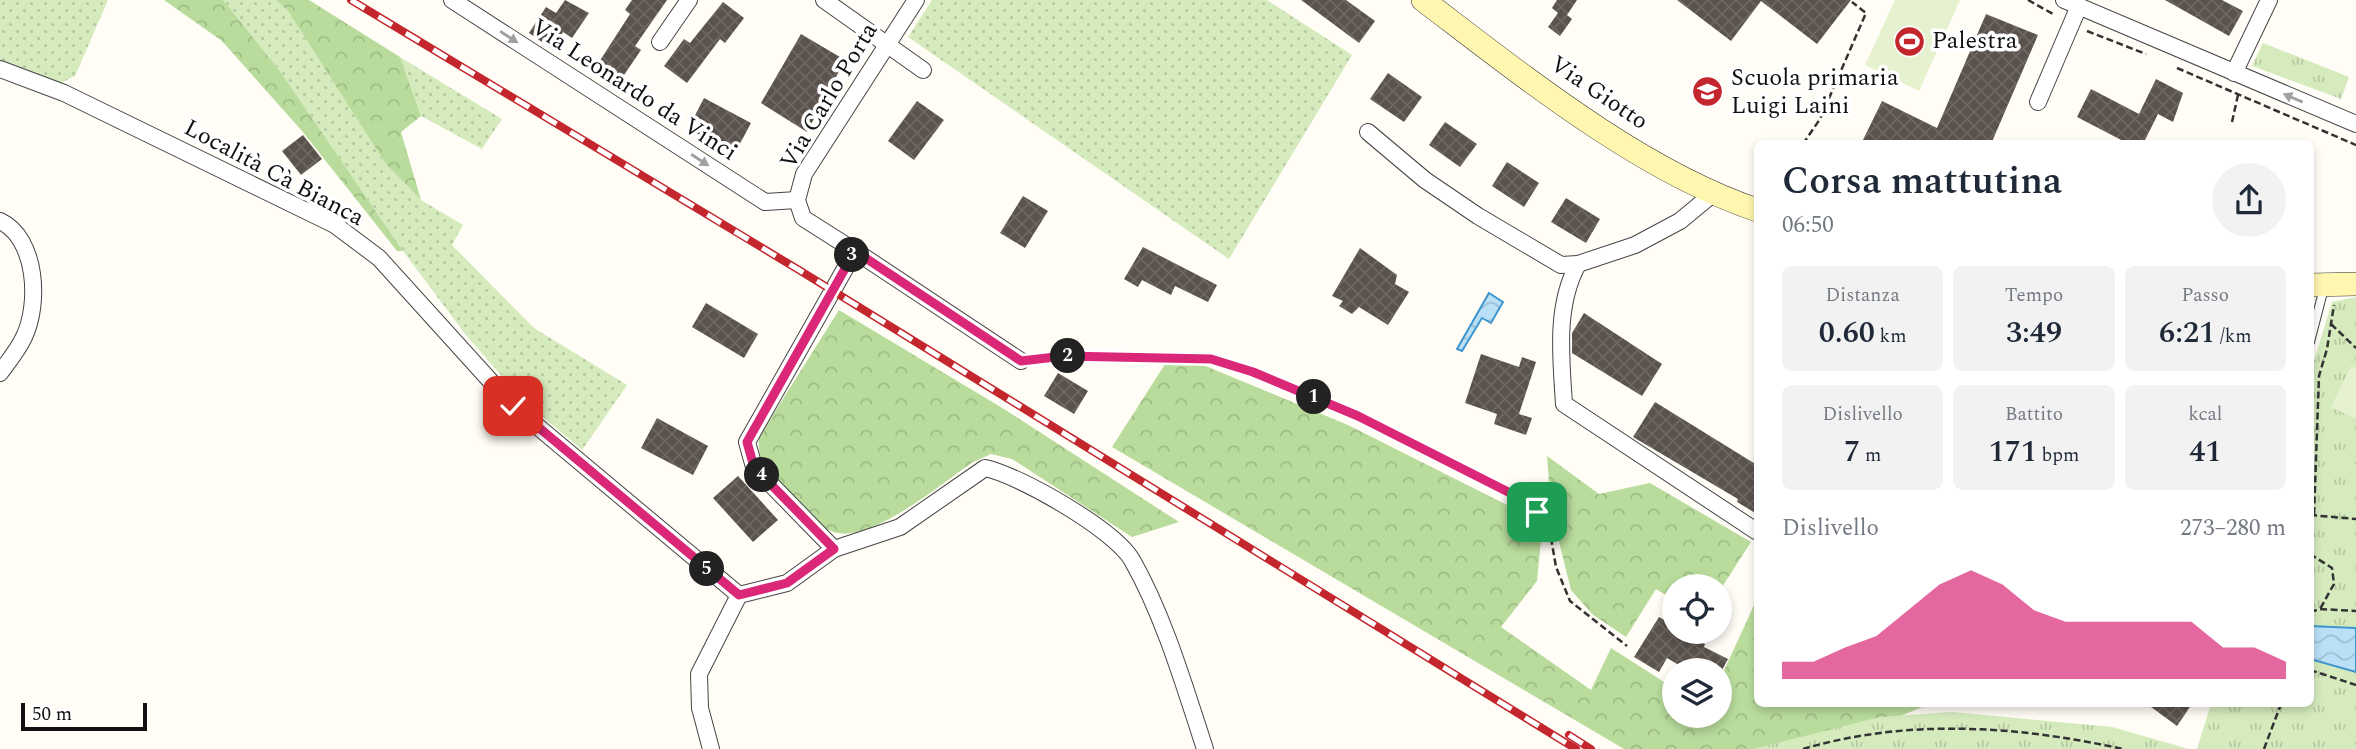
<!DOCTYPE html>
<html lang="it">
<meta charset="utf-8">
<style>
body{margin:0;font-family:Spectral,serif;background:#f2f2f3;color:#1f2937;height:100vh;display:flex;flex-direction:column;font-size:26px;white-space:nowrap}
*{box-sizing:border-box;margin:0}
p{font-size:23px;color:#747a83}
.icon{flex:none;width:38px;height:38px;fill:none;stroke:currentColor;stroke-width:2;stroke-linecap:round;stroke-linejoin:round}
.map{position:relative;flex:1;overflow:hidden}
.drawer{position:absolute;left:1754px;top:140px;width:560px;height:567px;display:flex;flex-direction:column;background:#fff;border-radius:10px;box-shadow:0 4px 10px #0003}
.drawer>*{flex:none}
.controls{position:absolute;left:1662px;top:574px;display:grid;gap:14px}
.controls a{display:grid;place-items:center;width:70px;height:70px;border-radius:50%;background:#fff;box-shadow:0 4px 10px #0003;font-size:35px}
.scale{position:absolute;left:21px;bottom:18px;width:126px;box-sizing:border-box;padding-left:7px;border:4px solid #111;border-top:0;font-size:19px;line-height:24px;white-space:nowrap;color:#111;-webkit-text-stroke:5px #fff;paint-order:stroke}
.pin{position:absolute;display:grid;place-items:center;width:60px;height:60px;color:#fff;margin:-30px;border-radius:14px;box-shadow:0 4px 10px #0006}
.km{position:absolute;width:35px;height:35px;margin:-18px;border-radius:50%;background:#222;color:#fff;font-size:19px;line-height:35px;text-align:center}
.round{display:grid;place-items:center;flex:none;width:74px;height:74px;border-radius:37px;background:#f2f2f3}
.summary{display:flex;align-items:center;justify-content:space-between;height:119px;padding:0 28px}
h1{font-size:38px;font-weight:600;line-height:52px}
.metrics{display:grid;grid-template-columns:repeat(3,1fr);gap:10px;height:119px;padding:7px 28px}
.metrics div{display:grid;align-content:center;border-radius:10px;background:#f2f2f3;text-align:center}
.metrics b{font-size:30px;font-weight:600}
.metrics small{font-size:19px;font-weight:400}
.metrics p{font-size:19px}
.chart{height:196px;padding:14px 28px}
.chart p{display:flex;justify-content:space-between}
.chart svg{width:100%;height:126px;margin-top:7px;fill:#db2777;opacity:.7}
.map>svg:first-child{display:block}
.grass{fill:url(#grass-dots)}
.forest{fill:url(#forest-crowns)}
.park{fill:url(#park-tufts)}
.pitch{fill:#e6f2cf}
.water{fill:url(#water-waves);stroke:#3f96cf;stroke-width:2}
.building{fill:url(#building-cross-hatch)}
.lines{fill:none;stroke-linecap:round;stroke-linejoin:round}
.lane-casing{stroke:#444;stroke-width:10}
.street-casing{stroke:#444;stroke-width:18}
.secondary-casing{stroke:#333;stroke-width:24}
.path{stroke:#333;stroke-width:2.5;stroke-dasharray:7 3.5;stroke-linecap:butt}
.lane{stroke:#fff;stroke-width:8}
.street{stroke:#fff;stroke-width:16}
.secondary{stroke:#fff6b0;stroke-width:23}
.rail-casing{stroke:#c4262e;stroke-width:8}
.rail{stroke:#fff;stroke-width:5;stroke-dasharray:16;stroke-linecap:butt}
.oneway{fill:#a0a0a0}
.route-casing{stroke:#fff;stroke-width:14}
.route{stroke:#db2777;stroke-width:9}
.labels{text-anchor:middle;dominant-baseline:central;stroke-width:7;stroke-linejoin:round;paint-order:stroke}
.poi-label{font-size:24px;fill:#111;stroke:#fff;text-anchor:start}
.street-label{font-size:24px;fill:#111;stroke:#fff}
</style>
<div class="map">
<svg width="2356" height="749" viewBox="0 0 2356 749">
<defs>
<pattern id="grass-dots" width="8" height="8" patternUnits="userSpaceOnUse" patternTransform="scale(1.75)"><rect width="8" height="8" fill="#d5ebbd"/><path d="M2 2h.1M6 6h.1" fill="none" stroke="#b6c8a1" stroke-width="1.8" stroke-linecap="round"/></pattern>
<pattern id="forest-crowns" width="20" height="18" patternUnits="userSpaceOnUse" patternTransform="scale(1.75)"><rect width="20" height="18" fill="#b9dc9c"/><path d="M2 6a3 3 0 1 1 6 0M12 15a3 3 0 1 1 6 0" fill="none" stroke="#9ebc85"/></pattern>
<pattern id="park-tufts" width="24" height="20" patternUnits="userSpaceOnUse" patternTransform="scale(1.75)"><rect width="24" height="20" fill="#d5ebbd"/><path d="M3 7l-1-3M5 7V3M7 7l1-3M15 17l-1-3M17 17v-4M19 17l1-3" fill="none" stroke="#b6c8a1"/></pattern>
<pattern id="water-waves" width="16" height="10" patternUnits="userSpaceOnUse" patternTransform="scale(1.75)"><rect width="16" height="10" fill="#b9e0f7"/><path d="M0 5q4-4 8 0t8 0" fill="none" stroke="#9ebfd3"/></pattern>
<pattern id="building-cross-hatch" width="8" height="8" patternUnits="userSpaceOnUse" patternTransform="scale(1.75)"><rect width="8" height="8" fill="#5a524d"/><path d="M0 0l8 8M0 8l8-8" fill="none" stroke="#6d6662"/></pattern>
</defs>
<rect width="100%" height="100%" fill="#fffdf5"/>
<!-- grass -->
<g class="grass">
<path d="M0 0H108L75 76 59 84 0 63Z"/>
<path d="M223 0H276L288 11 385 163 421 200 463 225 452 245 534 328 627 385 582 450 523 400 465 334 403 251 280 71Z"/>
<path d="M932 0H1267L1352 55 1229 259 908 37Z"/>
<path d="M400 57 502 119 482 149 421 116Z"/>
</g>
<!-- forest -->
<g class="forest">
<path d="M164 0H223L280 71 403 251H397L302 131 222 41Z"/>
<path d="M276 0H309L400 57 421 116 401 132 421 200 385 163 288 11Z"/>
<path d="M839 310 1004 409 1179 522 1132 537 1012 459 991 454 973 462C943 482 862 552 827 529 814 521 803 505 792 495 774 477 756 465 759 437Z"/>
<path d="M1167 361 1203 365 1348 425 1517 510 1541 540 1537 581 1501 627 1591 690 1611 648 1675 689V716H1720V679L1757 599V704H1929L1882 724 1779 749H1624L1112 447Z"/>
<path d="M1547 456 1599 494 1650 483 1751 542 1720 590V586H1675V601L1656 589 1626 637 1592 614 1571 590 1551 510Z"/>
</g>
<!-- park -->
<g class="park">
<path d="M2263 43 2349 77 2341 99 2252 66Z"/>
<path d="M2356 297V749H2197L2211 704H2310V374L2332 302Z"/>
<path d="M1952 712 2112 727 2189 749H1753L1880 717Z"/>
</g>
<!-- pitch -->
<g class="pitch">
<path d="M1895 0H1960L1919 91 1865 65Z"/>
<path d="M2351 366 2356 368V419L2331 407Z"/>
</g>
<!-- water -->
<g class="water">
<path d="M1489 293 1503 302 1491 323 1482 318 1462 351 1457 349Z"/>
<path d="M2310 626 2356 628V672L2310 659Z"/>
</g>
<!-- building -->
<g class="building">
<path d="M565 0 589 13 572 38 563 32 552 49 529 33 546 7 556 13Z"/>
<path d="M632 0H667L635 46 641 50 622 78 599 62 630 14 625 10Z"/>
<path d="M1301 0H1346L1375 21 1359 43Z"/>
<path d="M1557 0H1577L1567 15 1572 19 1560 36 1548 27 1558 13 1552 8Z"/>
<path d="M1677 0H1851L1817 44 1761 1 1731 41Z"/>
<path d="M2165 0H2222L2243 11 2229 36Z"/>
<path d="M723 2 744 18 725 43 720 39 687 83 664 66 684 39 690 43Z"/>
<path d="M1986 14 2038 35 1991 144H1861L1882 101 1937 128Z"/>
<path d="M801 34 845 60 807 132 761 103Z"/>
<path d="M1388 73 1422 97 1404 122 1370 99Z"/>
<path d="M2156 79 2183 93 2173 122 2158 114 2143 144H2129L2077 117 2091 89 2139 114Z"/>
<path d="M704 98 751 123 735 153 688 129Z"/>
<path d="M917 101 944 120 914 160 888 141Z"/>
<path d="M1445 122 1477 144 1460 167 1429 145Z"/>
<path d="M303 135 322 159 301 175 282 151Z"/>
<path d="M1507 162 1539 183 1524 207 1492 186Z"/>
<path d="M1023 196 1048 211 1025 248 1000 233Z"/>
<path d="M1566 198 1600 219 1586 243 1551 222Z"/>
<path d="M1143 247 1217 285 1208 302 1175 286 1171 295 1142 280 1138 287 1124 279Z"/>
<path d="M1360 248 1397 275 1395 284 1409 292 1388 325 1359 307 1352 314 1339 306 1343 301 1332 296Z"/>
<path d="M706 303 758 334 744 358 692 327Z"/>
<path d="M1584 313 1662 364 1642 396 1572 353V333Z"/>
<path d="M1481 354 1519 367 1522 357 1536 362 1519 414 1532 418 1526 435 1494 424 1497 414 1465 403Z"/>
<path d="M1058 373 1088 391 1074 414 1044 396Z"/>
<path d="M1655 402 1757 465V514L1737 502 1738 499 1633 437Z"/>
<path d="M657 418 708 446 693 475 641 448Z"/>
<path d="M738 476 778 520 753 542 713 498Z"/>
<path d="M1659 617 1675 626V632H1684L1705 644 1704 647 1728 659 1720 674V670H1711L1694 662 1687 670 1667 658 1659 672 1634 657Z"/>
<path d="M2147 704H2192L2177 726Z"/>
</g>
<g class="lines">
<defs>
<path id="lane" d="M2310 342 2324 288"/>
<g id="street">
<path d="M452 0 765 202 797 200"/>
<path d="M824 0 923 70"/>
<path d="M2064 0 2356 124"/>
<path d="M660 42 689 0"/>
<path d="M0 69 64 93 335 225 379 258 513 406 739 595"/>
<path d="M2234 73 2269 0"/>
<path d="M2038 102 2079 6"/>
<path d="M1368 132 1425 180 1478 216 1561 265 1578 264 1635 245 1680 221 1715 192"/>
<path d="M0 221C37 238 40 304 24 337 18 350 8 362 0 373"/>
<path d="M855 251 1021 361"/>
<path d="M1578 264C1555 306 1561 357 1564 404L1756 531"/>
<path d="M834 549 754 467 747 442 855 251 803 218 797 200 804 174 916 0"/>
<path d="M711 749 700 708 699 674 739 595 787 583 834 549 900 527 985 468C1019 475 1115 530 1132 560 1164 616 1185 688 1205 749"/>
</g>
<g id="secondary">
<path d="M1423 0C1522 75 1639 170 1757 210"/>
<path d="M2310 285 2356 284"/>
</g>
</defs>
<!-- lane casing -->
<use href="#lane" class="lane-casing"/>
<!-- street casing -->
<use href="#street" class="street-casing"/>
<!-- secondary casing -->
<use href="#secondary" class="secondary-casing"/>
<!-- path -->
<g class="path">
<path d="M2028 0 2053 14"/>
<path d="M2087 31 2146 54"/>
<path d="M2177 68 2356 145"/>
<path d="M2232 122 2238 95"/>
<path d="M1803 144 1820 119 1866 13 1852 2"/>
<path d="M2331 324 2356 348"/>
<path d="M1035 360 1120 356 1211 359 1253 372 1358 416 1524 500 1545 524 1551 538 1556 567 1570 601 1627 646"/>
<path d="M2314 514 2319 376 2327 349 2334 305"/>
<path d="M2310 515 2356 519"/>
<path d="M2310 554 2332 568 2334 584 2320 609"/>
<path d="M2310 612 2320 609 2356 611"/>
<path d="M2310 670 2356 685"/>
<path d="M1803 749C1908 718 2018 726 2123 749"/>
<path d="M2264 749 2281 704"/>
</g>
<!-- lane -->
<use href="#lane" class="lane"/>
<!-- street -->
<use href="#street" class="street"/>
<!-- secondary -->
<use href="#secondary" class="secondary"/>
<defs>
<g id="rail">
<path d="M351 0 799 270 1576 749"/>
<path d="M1569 735 1591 749"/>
</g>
</defs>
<!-- rail casing -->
<use href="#rail" class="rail-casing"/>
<!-- rail -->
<use href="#rail" class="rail"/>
</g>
<!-- one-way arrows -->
<defs><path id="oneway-solid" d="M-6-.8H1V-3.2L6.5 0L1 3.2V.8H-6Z" transform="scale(1.75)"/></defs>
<g class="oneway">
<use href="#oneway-solid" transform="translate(509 37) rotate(33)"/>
<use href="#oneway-solid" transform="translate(2293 98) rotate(-157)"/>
<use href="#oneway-solid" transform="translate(700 160) rotate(33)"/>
</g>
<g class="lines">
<defs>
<path id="route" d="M513 406 739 595 787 583 834 549 754 467 747 442 855 251 1021 361 1064 356 1211 359 1253 372 1358 416 1524 500 1537 512"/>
</defs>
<!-- route casing -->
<use href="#route" class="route-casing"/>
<!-- route -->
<use href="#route" class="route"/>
</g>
<!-- icons -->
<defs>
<symbol id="stadium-disc" viewBox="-11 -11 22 22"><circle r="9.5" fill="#c4262e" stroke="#fff"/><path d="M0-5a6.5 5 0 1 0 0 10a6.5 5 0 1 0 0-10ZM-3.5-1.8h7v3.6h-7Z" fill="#fff"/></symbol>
<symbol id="school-disc" viewBox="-11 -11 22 22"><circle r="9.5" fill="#c4262e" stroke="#fff"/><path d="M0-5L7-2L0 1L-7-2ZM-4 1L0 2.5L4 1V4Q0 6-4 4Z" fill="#fff"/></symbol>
</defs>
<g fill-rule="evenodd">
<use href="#stadium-disc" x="1892" y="24" width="35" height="35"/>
<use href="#school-disc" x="1690" y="74" width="35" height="35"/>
</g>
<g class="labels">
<!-- poi labels -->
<g class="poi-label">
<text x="1932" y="41">Palestra</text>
<text x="1731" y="78">Scuola primaria<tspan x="1731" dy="28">Luigi Laini</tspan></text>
</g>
<!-- street labels -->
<g class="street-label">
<text transform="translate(634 90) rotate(33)">Via Leonardo da Vinci</text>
<text transform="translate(1599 93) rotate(34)">Via Giotto</text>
<text transform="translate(829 96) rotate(-59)">Via Carlo Porta</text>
<text transform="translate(274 173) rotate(28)">Località Cà Bianca</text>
</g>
</g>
</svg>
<div class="controls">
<a><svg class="icon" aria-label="locate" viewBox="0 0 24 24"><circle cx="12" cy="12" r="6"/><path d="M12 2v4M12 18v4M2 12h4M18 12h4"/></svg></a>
<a><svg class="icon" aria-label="layers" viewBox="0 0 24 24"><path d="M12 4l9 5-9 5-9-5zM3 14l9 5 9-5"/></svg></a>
</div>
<div class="scale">50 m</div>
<div class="pin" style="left:1537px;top:512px;background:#1e9e55"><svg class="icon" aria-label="arrive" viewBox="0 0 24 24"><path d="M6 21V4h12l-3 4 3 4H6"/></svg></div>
<div class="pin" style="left:513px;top:406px;background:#d93025"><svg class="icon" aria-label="check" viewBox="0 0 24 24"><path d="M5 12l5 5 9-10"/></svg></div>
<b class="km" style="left:1314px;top:397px">1</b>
<b class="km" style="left:1068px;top:356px">2</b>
<b class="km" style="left:852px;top:255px">3</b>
<b class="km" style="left:762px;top:475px">4</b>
<b class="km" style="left:707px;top:569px">5</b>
<section class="drawer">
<div class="summary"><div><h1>Corsa mattutina</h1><p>06:50</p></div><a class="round"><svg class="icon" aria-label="share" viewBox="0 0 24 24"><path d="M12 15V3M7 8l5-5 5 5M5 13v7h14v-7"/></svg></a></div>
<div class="metrics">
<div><p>Distanza</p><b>0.60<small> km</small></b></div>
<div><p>Tempo</p><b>3:49</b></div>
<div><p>Passo</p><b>6:21<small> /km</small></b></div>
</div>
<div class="metrics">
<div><p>Dislivello</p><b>7<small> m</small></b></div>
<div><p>Battito</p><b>171<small> bpm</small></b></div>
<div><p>kcal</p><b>41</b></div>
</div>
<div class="chart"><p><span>Dislivello</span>273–280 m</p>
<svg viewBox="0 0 160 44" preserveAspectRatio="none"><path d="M0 44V38L10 38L20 33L30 29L40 20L50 11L60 6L70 11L80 20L90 24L100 24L110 24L120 24L130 24L140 33L150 33L160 38V44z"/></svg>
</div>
</section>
</div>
